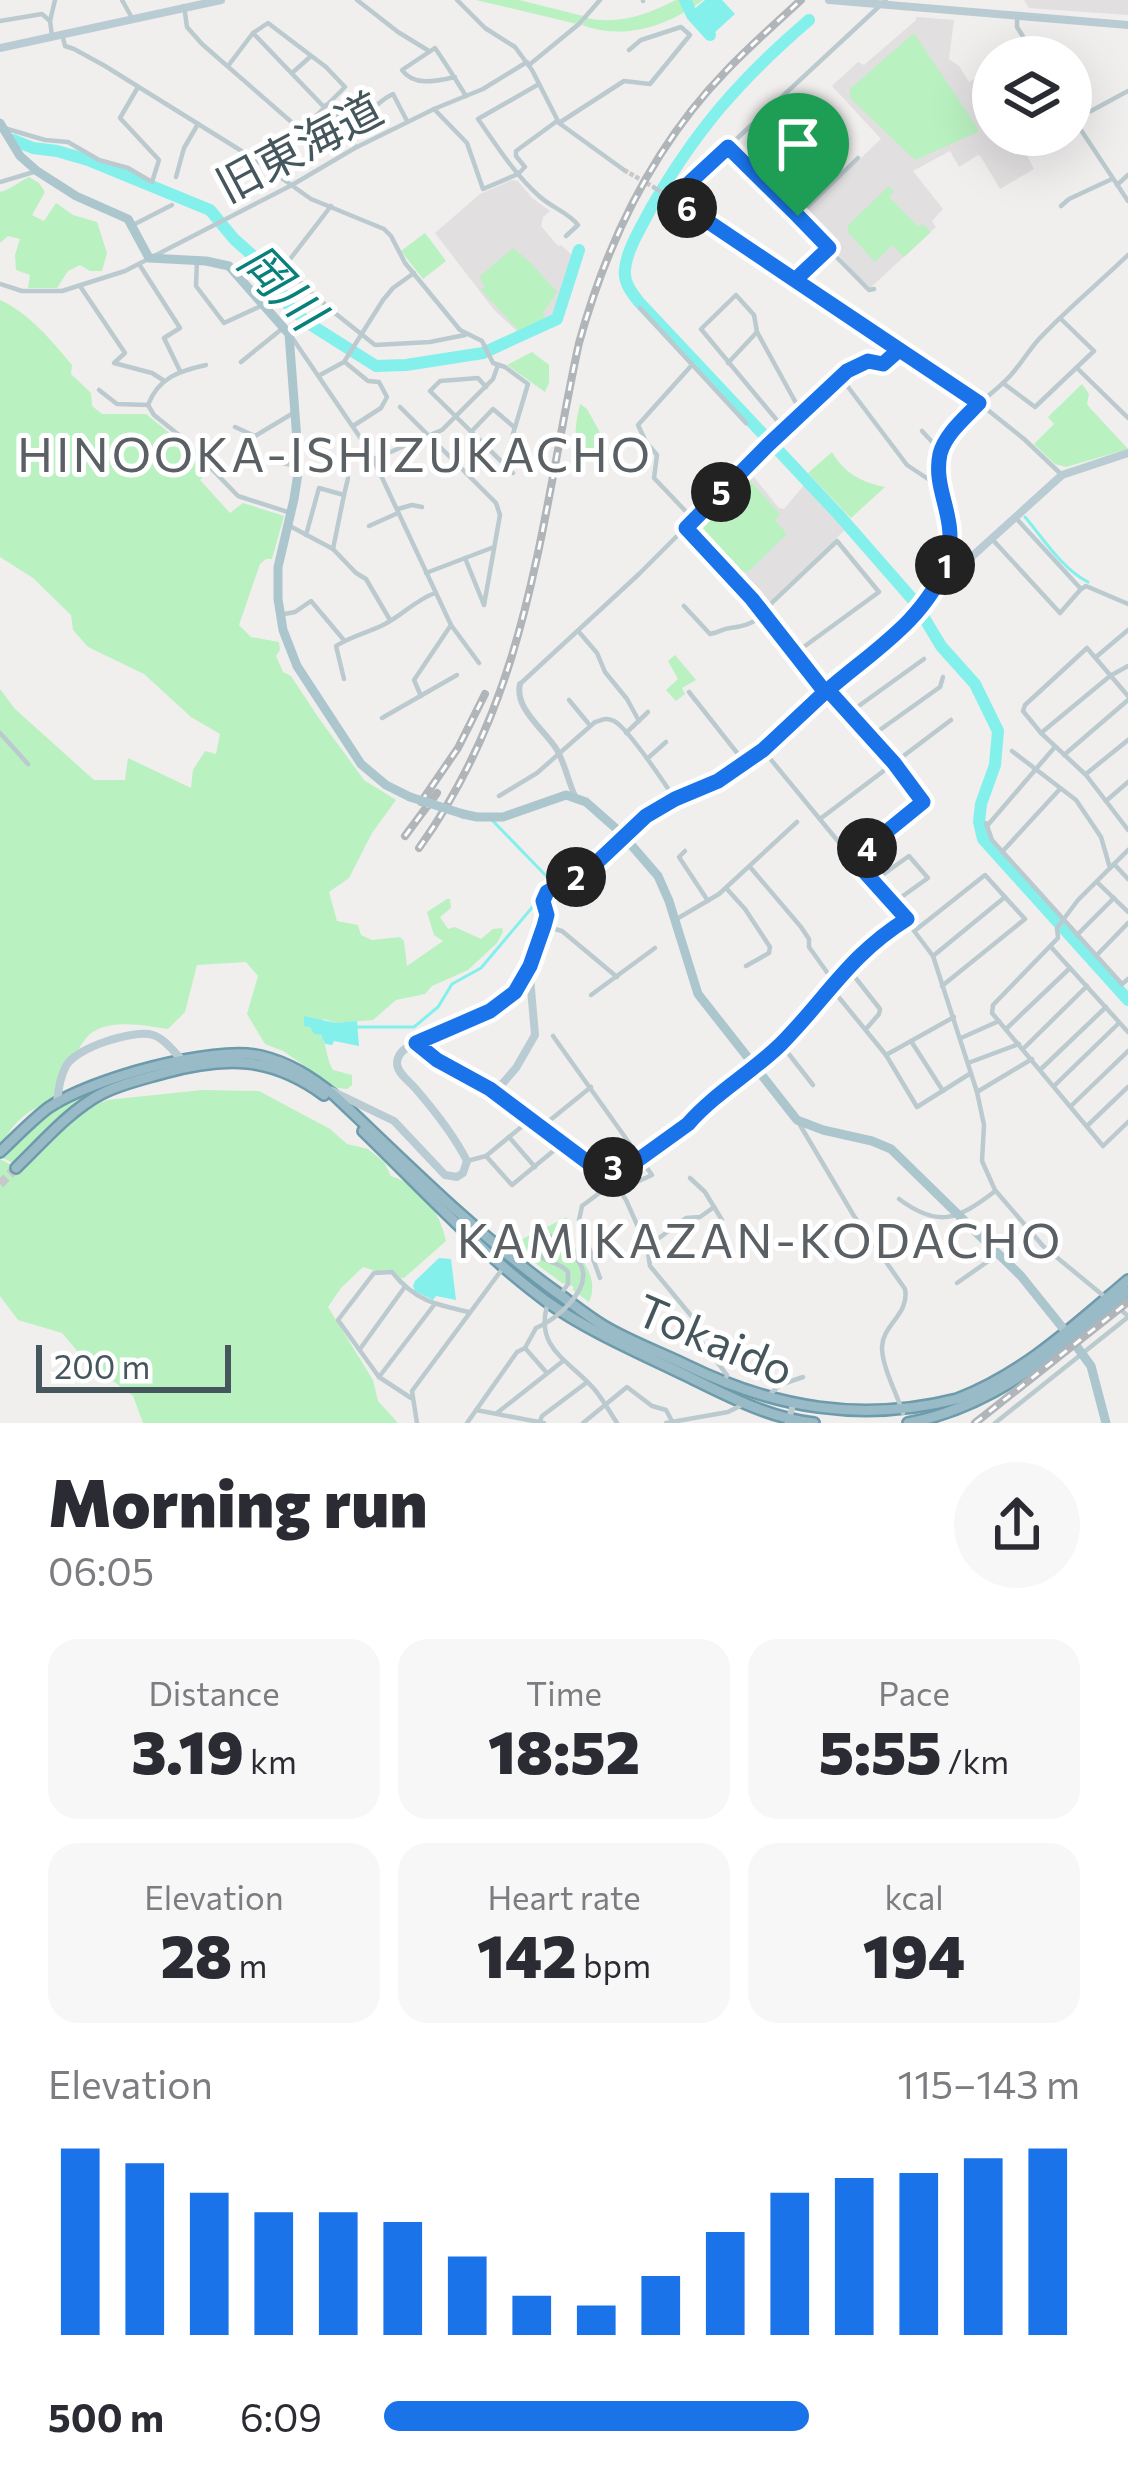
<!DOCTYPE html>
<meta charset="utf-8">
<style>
body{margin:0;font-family:Commissioner,"Noto Sans JP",sans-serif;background:#f7f7f7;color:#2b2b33;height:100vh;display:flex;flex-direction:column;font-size:45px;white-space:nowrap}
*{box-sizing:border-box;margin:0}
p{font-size:39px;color:#7c7c81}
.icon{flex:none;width:66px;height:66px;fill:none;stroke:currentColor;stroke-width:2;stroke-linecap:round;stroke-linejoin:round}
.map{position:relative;height:1423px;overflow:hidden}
.details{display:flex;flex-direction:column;background:#fff;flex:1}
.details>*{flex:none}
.controls{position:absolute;left:972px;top:36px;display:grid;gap:24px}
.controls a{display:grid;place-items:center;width:120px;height:120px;border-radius:50%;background:#fff;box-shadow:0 12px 48px #0002;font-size:60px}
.scale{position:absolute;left:36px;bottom:30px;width:195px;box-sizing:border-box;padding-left:12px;border:6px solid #45575c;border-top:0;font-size:33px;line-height:42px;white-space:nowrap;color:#45575c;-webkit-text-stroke:9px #fff;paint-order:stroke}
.pin{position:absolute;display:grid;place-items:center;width:102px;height:102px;color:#fff;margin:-123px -51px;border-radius:50% 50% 50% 0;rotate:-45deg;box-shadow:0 0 12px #0007}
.pin .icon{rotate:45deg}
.km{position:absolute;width:60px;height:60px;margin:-30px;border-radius:50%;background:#222;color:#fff;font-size:33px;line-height:60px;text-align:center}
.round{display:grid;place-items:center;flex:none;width:126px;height:126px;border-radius:63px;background:#f7f7f7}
.overview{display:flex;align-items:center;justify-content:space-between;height:204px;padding:0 48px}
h1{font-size:66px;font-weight:800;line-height:90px}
.figures{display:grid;grid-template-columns:repeat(3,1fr);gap:18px;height:204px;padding:12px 48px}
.figures div{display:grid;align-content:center;border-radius:30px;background:#f7f7f7;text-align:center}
.figures b{font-size:60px;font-weight:800}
.figures small{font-size:33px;font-weight:400}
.figures p{font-size:33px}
.chart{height:336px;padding:24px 48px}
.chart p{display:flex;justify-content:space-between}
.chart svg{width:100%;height:216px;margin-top:12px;stroke:#1a73e8;stroke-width:6}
ul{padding:0 48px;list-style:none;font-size:39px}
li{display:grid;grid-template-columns:192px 144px 1fr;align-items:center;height:90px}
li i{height:30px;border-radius:15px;background:#1a73e8}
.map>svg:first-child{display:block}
.education{fill:#e2dfe1}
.green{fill:#b9f1c1}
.water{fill:#84f0eb}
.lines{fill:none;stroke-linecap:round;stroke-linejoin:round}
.stream{stroke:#84f0eb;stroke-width:3}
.river{stroke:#84f0eb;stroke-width:12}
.minor-tunnel{stroke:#c6c8ca;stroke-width:4.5;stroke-dasharray:4.5 2;stroke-linecap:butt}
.trunk-tunnel{stroke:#c6c8ca;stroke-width:9;stroke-dasharray:9 4.5;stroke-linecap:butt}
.trunk-casing{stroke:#6e9bab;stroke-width:14}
.minor{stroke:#bbcace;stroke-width:4.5}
.tertiary{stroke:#bbcace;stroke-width:6}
.secondary{stroke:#baccd3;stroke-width:8}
.primary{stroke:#acc6ce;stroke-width:9}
.trunk{stroke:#98bbc7;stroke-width:9}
.rail-casing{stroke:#b0b5b9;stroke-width:8}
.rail{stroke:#fff;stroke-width:3;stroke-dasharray:9;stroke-linecap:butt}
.minor-bridge{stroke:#bbcace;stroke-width:4.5}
.primary-bridge{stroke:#acc6ce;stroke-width:9}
.route-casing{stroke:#fff;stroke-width:24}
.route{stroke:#1a73e8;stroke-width:15}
.labels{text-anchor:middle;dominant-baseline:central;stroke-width:10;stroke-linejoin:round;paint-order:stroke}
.street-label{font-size:45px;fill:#45575c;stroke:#fff}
.water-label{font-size:48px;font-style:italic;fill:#09807b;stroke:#fff}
.neighbourhood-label{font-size:48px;letter-spacing:3px;fill:#5a6063;stroke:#fff}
</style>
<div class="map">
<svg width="1128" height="1423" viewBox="0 0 1128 1423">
<rect width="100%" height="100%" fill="#f1eeee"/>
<!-- education -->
<g class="education">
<path d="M1024 0H1128V15L1029 8Z"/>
<path d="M917 17 954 20 949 59 959 66 969 82 988 70 993 79V135H1016L1034 169 1000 189 981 157 978 155 959 167 950 151 913 171 943 209 932 221 936 227 869 289 802 214 881 139 832 86 858 62 864 65 915 21Z"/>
<path d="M512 180 518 181 532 198 550 211 543 217 541 226 558 246 561 245 573 256 556 316 519 333 495 311 435 233 480 194Z"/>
<path d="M749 471 779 508 784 509 805 484 845 530 764 607 694 534 695 525Z"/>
</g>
<!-- green -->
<g class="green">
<path d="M476 0H519L583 16 577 24Z"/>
<path d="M676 0H703C668 26 624 41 582 25L587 18C620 25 648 14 676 0Z"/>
<path d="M914 33 978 129V132L915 160 850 98V89Z"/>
<path d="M29 177 39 183 45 192 32 215 44 221 56 203 73 215 97 222 107 253 102 271H90L80 265 68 271 57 288H28L30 275 16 270 15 255 20 239 8 236 0 243V192C12 189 18 182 29 177Z"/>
<path d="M889 186 894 191 889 197 919 227 923 224 931 232 904 257 892 245 875 262 848 232V225Z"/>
<path d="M425 233 446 261 423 279 401 251Z"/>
<path d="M513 248 530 262 557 292 543 313 545 318 519 331 481 290 485 286 479 277Z"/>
<path d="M0 300C29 313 52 341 72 365L71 374 91 393 92 406 102 414H146L172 435 207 472 200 480 230 513 243 503 284 516 272 559H266L260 564 239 625 251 637 279 642 280 650 276 656 283 672 291 676 318 717 364 780 396 800 372 833 349 878 329 892 337 921 358 925 361 935 372 940 400 937 404 941 407 966 443 941 434 935 427 912 447 899H450L451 908 440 917 448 929 455 927 481 939 493 929 502 928 503 932 497 943 468 970 432 986 425 994 396 1000 373 1020 336 1023 324 1019 310 1027C314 1030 318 1032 321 1036 327 1044 326 1059 333 1070L352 1075V1085L347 1089 337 1088 283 1051 265 1044 247 1014 258 976 246 962 197 965 185 1012 168 1029C145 1026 111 1018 90 1034 78 1044 59 1087 51 1102 30 1108 14 1121 4 1141L0 1142V689L15 709 94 780H125L128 758 191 788 193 770 205 751 216 754 220 734 191 717 144 674 88 647 73 630 71 615 33 578 0 557Z"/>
<path d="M532 352 549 365V383L545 392 507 365Z"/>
<path d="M1082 384 1089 394 1087 404 1090 408 1128 449 1066 467 1055 464 1034 444 1054 424 1048 417Z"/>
<path d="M580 404 587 409 613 456 604 464C575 440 571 445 580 404Z"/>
<path d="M832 452C844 473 861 482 885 487L851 518 808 473Z"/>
<path d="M748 478 780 514 775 520 787 534 749 571H732L698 535 700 529 730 500 728 496Z"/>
<path d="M675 655 696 680 682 688 685 694 676 701 666 690 678 679 668 661Z"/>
<path d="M92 1090 93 1093 65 1116 15 1164 1 1157C26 1128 57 1106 92 1090Z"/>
<path d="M202 1090 259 1091 330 1129 347 1144 368 1149 384 1162 391 1176C422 1186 439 1210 446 1241L404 1278H400L393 1270 376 1271 363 1267 341 1288 328 1307 373 1380 378 1401 398 1423H143L133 1396 85 1360 62 1333 18 1320 0 1296V1159L21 1170 84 1111 107 1100Z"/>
<path d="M567 1217C563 1251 604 1268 589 1302L573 1290V1286L562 1283 535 1263H528L506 1247Z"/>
</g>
<!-- water -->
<g class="water">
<path d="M705 0H722L735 14 713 34 692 11Z"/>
<path d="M304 1016 336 1023 357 1021 359 1046 334 1041 332 1045 325 1044 321 1035 314 1034 310 1027 304 1026Z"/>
<path d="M439 1258 451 1259 456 1300 436 1296 433 1300 415 1291 413 1286 415 1281Z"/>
</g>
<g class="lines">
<!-- stream -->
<g class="stream">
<path d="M1025 517C1043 538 1062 569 1088 582"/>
<path d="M492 820 554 884 551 886"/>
<path d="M356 1027H414L438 1007 452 984 481 968 541 897"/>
</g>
<!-- river -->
<g class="river">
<path d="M685 0 692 15 710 35"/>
<path d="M809 20C740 79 695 131 650 210 641 228 627 249 625 269 623 282 632 293 639 302L838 514 914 601 941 646 975 684 998 731 995 765 981 804 979 822 983 839 1128 1000"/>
<path d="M13 140 33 148 57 151 88 160 210 210 234 239 271 272 289 306 308 323 376 366 406 365 483 353 557 319 579 250"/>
</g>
<!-- minor-tunnel -->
<path class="minor-tunnel" d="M624 170 655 188"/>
<!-- trunk-tunnel -->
<path class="trunk-tunnel" d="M0 1184 16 1168"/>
<defs>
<g id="trunk">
<path d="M363 1131C420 1186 482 1254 546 1301 588 1331 638 1352 685 1375 726 1395 768 1418 814 1423"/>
<path d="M0 1152C16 1137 31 1121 48 1108 90 1079 212 1045 261 1056 290 1063 311 1077 334 1095 405 1162 473 1231 552 1289 569 1301 586 1315 604 1326 629 1341 659 1352 686 1365 774 1408 861 1423 957 1399 1023 1374 1075 1325 1128 1280"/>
<path d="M16 1168C42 1143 69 1111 101 1094 120 1084 143 1079 164 1073 225 1056 271 1056 324 1095"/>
<path d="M908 1423C997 1406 1061 1348 1128 1291"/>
</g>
</defs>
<!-- trunk casing -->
<use href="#trunk" class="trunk-casing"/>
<!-- minor -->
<g class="minor">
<path d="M122 0 132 18"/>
<path d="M357 0 398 32 429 51"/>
<path d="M457 0 485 28 515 47 532 70 559 123 624 170"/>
<path d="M643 1V0"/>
<path d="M184 6 187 27 202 44 304 133 316 116 345 87 326 67 268 23 253 33 228 66"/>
<path d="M1017 17V27L1036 57"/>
<path d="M0 21 42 14 50 21 52 36"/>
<path d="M50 21 55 0"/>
<path d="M253 33 324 107"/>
<path d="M62 34 65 46 74 49 105 66 256 160 311 199 384 229 391 236 405 263 460 330 482 341 493 363 505 367 528 384 504 464"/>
<path d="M529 65 579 24 600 0"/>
<path d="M292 73 310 57"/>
<path d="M455 77C437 81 414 87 402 70L435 48C446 64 456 80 466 96"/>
<path d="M539 84 478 119C497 146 515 175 539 196 552 208 568 212 578 225L566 236"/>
<path d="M326 105 352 129 350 135 355 147"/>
<path d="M434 109 467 143 483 189 518 174 525 167 516 156V151L557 121"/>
<path d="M1071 113 1091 111 1128 91"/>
<path d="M1071 115 1128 201"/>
<path d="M559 123 624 81 650 84 690 35 681 27 641 40 629 50"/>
<path d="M4 128 45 140 68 142 99 160 128 168 152 182 159 160 120 118 138 87"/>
<path d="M352 129C367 117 376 102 393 94L407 121"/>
<path d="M730 149 869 290 874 289"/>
<path d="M176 177 184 148 198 124"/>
<path d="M0 182 37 171"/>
<path d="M1117 185 1128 175"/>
<path d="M655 188 979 403 1024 439 1062 475"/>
<path d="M673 198 886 0"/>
<path d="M331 206 284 267 331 310 375 345 430 342 465 335"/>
<path d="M1061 206 1069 199 1112 179"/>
<path d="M798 216 858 158"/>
<path d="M133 225 172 205"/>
<path d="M197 260 196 286 224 323 261 306"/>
<path d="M139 264 180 328 164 338 180 371"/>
<path d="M795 280 829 248"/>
<path d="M0 284 22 291H62L125 271 292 185 355 148 434 109 483 89 527 62"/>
<path d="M80 286 125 353 114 363 152 373 163 380"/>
<path d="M640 308 746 423"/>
<path d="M291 336 370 452 451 625 479 663"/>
<path d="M241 362 283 328"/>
<path d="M346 363 368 381 379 382 387 397 381 408 353 426"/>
<path d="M728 363 757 332"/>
<path d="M691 366 638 425 646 442 657 455 654 478 694 520"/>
<path d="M1077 368 1128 418"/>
<path d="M320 375 344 362 383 300 393 288 414 273"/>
<path d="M842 379 907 465 931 481 937 492 943 495"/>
<path d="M1003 383 1035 407 1094 351 1061 319"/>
<path d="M486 387 478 378 440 381 430 391 513 473"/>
<path d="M99 390 117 404 148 405"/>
<path d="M148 405 154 415 179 435 238 496 291 513"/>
<path d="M148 405C158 378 179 371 206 365"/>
<path d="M400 407 496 503 500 515 484 605 465 558"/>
<path d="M235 427 255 436 295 412"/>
<path d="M785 430 701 329 736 295 754 315 757 332 802 414"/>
<path d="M922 431 936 446 943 449"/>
<path d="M471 432 493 409 514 427"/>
<path d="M374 459 442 430 493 379 498 365"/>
<path d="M283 463 299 467"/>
<path d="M344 495 348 478"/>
<path d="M398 509 412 505 422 507"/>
<path d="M1015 517 1081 589 1086 586 1128 604"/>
<path d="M288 525 333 549 356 573 366 579 390 620"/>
<path d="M369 526 398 513"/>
<path d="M686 528 752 599 825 692"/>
<path d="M306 535 319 488 344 495 333 549"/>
<path d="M992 539 1060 613 1081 589"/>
<path d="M426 573 494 547"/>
<path d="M939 579C947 563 953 543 951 525 948 500 934 477 942 451 951 419 989 399 1010 376 1021 364 1029 350 1039 339 1067 309 1099 283 1128 255"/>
<path d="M684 606 710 634C716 633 720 631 725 629 741 626 749 626 762 616"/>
<path d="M762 612 837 541 879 592 794 654"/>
<path d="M279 615 295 612 311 601 343 639"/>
<path d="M579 632 597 653 605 672 627 699 639 721"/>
<path d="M1096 657 1128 630"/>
<path d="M344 679 336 646C351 636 367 633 383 625 402 616 415 600 435 593"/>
<path d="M520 684 639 574 768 445 847 371 868 361 883 364 899 350"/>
<path d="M689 692 745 763"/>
<path d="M830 692 894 763 923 802 853 859"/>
<path d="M421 696 414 680 451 625"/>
<path d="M1128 696 1087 648 1025 705 1023 711 1041 733 1086 775 1128 830"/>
<path d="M569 700 588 723"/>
<path d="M849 713 924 659"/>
<path d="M382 718 457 675"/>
<path d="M0 733 28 764"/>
<path d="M626 733 648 712"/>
<path d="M1041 733 1110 676 1128 666"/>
<path d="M870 737 940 687 943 677"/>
<path d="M763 750 837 840 893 903 933 956 977 1092 984 1125 982 1161 995 1190 1043 1246 1105 1297"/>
<path d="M1012 751 1076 800 1101 837 1110 868"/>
<path d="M1064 755 1128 700"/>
<path d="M648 758 666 742"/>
<path d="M1086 774 1128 740"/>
<path d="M499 796 537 773 595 722C602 720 606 717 614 721 628 728 665 784 675 799"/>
<path d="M1106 801 1128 782"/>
<path d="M820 819 951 720"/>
<path d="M986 823 992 840 1122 984 1128 979"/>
<path d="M987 826 1054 748"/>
<path d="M1128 850 1078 900 1057 928 1058 938 993 1005 992 1013 1103 1146 1128 1122"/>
<path d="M685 851 679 857 708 901"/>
<path d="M1002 852 1059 790"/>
<path d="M1114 864 1128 879"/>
<path d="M750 867 801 927 809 939V947L834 982"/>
<path d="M874 881 909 856 928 878 893 903"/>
<path d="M1097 882 1128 912"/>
<path d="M726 888 745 909 770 947 769 953 746 966"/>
<path d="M675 920 719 894 797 822"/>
<path d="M544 926 562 931 617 977"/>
<path d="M917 929 985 875 1025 919 942 986"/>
<path d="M1077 935 1114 898"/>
<path d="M1051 947 1128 1032"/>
<path d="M933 956 1005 897"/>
<path d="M1096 956 1128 923"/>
<path d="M847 967 880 1009 879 1014 866 1029"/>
<path d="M832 989 886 1055 917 1107 971 1073"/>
<path d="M591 995 655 948"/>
<path d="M1006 1029 1070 968"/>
<path d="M553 1036 652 1175 619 1190"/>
<path d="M961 1038 999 1021"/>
<path d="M911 1041 943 1091"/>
<path d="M415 1043C459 1026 505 1014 527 970"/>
<path d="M781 1044 813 1085"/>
<path d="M1023 1049 1087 986"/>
<path d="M886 1055 954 1017"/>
<path d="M968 1063 1019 1044"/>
<path d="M758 1066C776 1048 796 1031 812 1012 843 974 865 946 907 919"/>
<path d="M1040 1070 1106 1007"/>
<path d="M1054 1086 1119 1023"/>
<path d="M491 1090 590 1164 627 1168 688 1124 695 1115 754 1067"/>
<path d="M977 1092 1032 1059"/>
<path d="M1071 1106 1128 1051"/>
<path d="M544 1125 591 1087"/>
<path d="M800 1125 854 1216 905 1289C910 1315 881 1325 882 1349 883 1369 897 1394 903 1413"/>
<path d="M1087 1126 1128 1087"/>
<path d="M509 1137 535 1167"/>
<path d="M486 1156 531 1119"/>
<path d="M467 1161 486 1156 512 1185 563 1143"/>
<path d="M690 1178 705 1192 722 1220"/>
<path d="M899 1199C938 1228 957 1220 994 1192"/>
<path d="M647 1247 686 1218 700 1217 714 1207"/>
<path d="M535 1251C543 1263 559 1261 568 1272V1284L560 1295"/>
<path d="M600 1278 579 1220 582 1206 614 1182 626 1200 647 1247 650 1266 698 1324 700 1340 727 1375 724 1383"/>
<path d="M957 1283 997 1255"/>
<path d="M548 1303C533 1349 571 1361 595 1390 603 1400 610 1412 617 1423"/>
<path d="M1114 1304 1128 1316"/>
<path d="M525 1348 547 1373"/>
<path d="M360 1349 404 1288"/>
<path d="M379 1377 434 1305"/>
<path d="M769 1395 780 1385 803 1377"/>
<path d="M411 1398 379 1377 338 1320 374 1273 392 1272C414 1300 436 1305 469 1312"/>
<path d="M476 1410 544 1423"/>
<path d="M497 1413 563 1361"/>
<path d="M540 1421 542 1416 586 1383"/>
<path d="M417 1423 412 1391 503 1268"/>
<path d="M467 1423 517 1352 525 1348 536 1328"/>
<path d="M583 1423 627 1387 652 1406 666 1410 673 1423"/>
<path d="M666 1423 728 1412 740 1406"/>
<path d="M995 1423 1128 1317"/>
</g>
<!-- tertiary -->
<g class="tertiary">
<path d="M520 684C514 709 545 730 557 750 565 764 568 781 575 796"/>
<path d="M788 1423 792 1408"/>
</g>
<!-- secondary -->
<g class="secondary">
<path d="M829 0 1128 25"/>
<path d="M0 48 221 0"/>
<path d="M332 1091 394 1121 445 1175 457 1177 463 1173 467 1161C454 1135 434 1110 415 1088 409 1081 398 1074 397 1064 397 1053 406 1047 415 1043L437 1061 491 1089 503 1083 516 1068 535 1035 529 966 547 915 543 901 547 892 592 867 646 816 675 799 718 780 763 750 842 677 885 644 937 584 957 570 1062 475 1128 453"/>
<path d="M57 1103C58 1091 60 1077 66 1066 75 1048 134 1029 153 1035 164 1038 174 1052 182 1060"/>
</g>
<!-- primary -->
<g class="primary">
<path d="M0 123 20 156 37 171 76 196 128 219 149 258 206 261 229 266 289 334 299 467 294 499 278 567V599L283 630 297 666 361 764 386 785 410 797"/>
<path d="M463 814 477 817H503L566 795 586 802 620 832 658 876 669 901 698 994 797 1120 823 1130 872 1141 891 1149 1021 1276 1066 1332 1091 1366 1106 1423"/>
</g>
<!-- trunk -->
<use href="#trunk" class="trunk"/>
<defs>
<g id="rail">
<path d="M421 802 458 748 485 694"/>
<path d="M405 836 437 793"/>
<path d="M419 848C530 694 540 522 579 343 607 242 654 145 727 70 751 45 776 23 801 0"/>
<path d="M975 1423 1128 1302"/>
</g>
</defs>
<!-- rail casing -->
<use href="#rail" class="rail-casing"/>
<!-- rail -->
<use href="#rail" class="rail"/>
<!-- minor-bridge -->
<path class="minor-bridge" d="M535 1251V1245L542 1236 556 1237C564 1246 578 1256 582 1268 590 1292 555 1320 536 1328"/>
<!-- primary-bridge -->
<path class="primary-bridge" d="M410 797 463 814"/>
</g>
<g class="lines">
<defs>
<path id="route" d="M798 216 829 248 795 280 979 403C966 417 945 434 940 454 932 492 960 518 946 563 927 619 870 653 828 690L825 692 763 750 718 781 675 799 646 816 592 867 547 892 543 901 547 915 544 926 530 966 515 992 490 1011 416 1043 437 1060 490 1089 590 1164 627 1168 688 1124C715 1093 751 1073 780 1045 826 999 849 955 907 919L853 859 923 802 894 763 828 690 825 692 752 599 686 528 768 445 847 371 868 361 883 364 899 350 673 198 728 147 798 216"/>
</defs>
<!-- route casing -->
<use href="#route" class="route-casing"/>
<!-- route -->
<use href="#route" class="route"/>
</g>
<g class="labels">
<!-- street labels -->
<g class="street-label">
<text transform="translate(298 145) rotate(-28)">旧東海道</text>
<text transform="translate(716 1338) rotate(23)">Tokaido</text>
</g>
<!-- water labels -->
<g class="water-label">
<text transform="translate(283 285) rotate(46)">岡川</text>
</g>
<!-- neighbourhood labels -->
<g class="neighbourhood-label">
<text x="335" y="452">HINOOKA-ISHIZUKACHO</text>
<text x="760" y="1238">KAMIKAZAN-KODACHO</text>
</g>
</g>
</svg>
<div class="controls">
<a><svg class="icon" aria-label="layers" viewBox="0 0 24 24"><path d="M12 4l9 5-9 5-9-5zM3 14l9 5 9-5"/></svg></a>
</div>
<div class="scale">200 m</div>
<div class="pin" style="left:798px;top:216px;background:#1e9e55"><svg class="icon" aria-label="arrive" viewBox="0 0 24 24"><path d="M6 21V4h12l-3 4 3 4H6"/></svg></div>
<b class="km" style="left:945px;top:565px">1</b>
<b class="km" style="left:576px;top:877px">2</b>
<b class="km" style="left:613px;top:1167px">3</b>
<b class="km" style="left:867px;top:848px">4</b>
<b class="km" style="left:721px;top:492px">5</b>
<b class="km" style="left:687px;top:208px">6</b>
</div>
<section class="details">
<div class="overview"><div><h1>Morning run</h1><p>06:05</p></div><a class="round"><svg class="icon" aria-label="share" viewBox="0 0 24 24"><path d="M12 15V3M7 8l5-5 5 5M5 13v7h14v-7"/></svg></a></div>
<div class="figures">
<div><p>Distance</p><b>3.19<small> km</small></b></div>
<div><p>Time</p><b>18:52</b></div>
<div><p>Pace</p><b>5:55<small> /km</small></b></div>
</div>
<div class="figures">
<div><p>Elevation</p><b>28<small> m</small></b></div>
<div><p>Heart rate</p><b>142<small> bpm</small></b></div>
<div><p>kcal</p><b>194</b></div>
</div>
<div class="chart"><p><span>Elevation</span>115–143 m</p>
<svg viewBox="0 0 160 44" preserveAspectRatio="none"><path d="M5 44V6M15 44V9M25 44V15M35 44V19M45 44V19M55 44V21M65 44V28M75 44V36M85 44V38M95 44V32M105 44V23M115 44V15M125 44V12M135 44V11M145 44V8M155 44V6"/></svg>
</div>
<ul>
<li><b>500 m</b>6:09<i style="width:61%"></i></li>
</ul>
</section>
